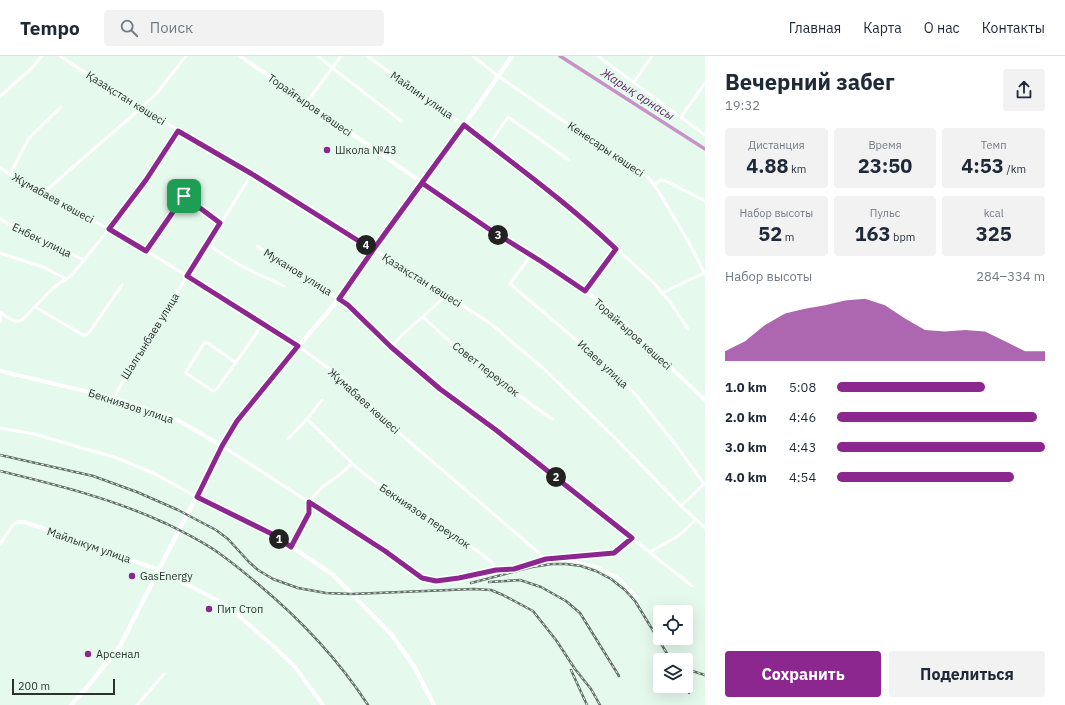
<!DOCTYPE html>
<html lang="ru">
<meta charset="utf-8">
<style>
body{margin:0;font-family:"IBM Plex Sans",sans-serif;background:#f2f2f3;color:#1f2937;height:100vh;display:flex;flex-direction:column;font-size:15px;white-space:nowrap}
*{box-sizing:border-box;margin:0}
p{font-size:13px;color:#747a83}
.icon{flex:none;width:22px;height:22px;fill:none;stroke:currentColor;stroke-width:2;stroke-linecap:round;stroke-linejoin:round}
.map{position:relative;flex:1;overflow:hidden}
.drawer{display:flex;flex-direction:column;background:#fff;width:360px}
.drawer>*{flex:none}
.controls{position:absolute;left:653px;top:549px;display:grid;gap:8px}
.controls a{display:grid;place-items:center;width:40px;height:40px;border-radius:4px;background:#fff;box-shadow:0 4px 16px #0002;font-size:20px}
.scale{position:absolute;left:12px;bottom:10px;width:103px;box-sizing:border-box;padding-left:4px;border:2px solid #2c332f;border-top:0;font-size:11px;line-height:14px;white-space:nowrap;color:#2c332f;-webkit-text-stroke:3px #e5f9ed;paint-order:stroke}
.pin{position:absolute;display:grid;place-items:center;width:34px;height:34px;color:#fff;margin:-17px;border-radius:8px;box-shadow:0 2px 6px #0006}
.km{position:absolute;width:20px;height:20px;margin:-10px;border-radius:50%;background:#222;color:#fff;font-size:11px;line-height:20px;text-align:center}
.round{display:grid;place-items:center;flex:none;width:42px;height:42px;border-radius:4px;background:#f2f2f3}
.overview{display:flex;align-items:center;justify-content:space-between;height:68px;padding:0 20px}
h1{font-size:22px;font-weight:700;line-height:30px}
.figures{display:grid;grid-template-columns:repeat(3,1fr);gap:6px;height:68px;padding:4px 20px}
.figures div{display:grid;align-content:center;border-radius:4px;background:#f2f2f3;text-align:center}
.figures b{font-size:20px;font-weight:700}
.figures small{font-size:11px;font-weight:400}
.figures p{font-size:11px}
.chart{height:112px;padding:8px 20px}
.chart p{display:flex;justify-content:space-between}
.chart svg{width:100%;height:72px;margin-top:4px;fill:#8b278f;opacity:.7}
.action{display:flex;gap:8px;margin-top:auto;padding:8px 20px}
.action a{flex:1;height:46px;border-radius:4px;background:#8b278f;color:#fff;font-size:16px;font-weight:700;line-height:46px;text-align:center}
.action a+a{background:#f2f2f3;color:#1f2937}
ul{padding:0 20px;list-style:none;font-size:13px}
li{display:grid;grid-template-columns:64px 48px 1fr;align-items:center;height:30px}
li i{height:10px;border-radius:5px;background:#8b278f}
header{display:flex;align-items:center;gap:24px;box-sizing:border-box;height:56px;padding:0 20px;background:#fff;border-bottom:1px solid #e0e1e3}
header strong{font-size:19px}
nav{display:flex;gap:22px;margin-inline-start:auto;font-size:14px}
.search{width:280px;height:36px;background:#f2f2f3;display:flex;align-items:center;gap:10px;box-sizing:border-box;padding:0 14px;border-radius:4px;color:#747a83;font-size:15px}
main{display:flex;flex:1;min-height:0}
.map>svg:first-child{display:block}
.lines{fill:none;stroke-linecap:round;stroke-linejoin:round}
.canal{stroke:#c792c7;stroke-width:3.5}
.minor{stroke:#fff;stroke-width:3}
.tertiary{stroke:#fff;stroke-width:4}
.secondary{stroke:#fff;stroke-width:4.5}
.rail-casing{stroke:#646f69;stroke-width:2.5}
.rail{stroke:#e5f9ed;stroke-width:1;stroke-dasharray:3;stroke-linecap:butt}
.route-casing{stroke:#fff;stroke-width:8}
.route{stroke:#8b278f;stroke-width:5}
.poi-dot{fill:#8b278f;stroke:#e5f9ed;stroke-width:1.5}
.labels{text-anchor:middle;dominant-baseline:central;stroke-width:3;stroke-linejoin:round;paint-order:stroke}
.street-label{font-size:11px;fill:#2c332f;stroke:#e5f9ed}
.poi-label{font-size:11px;fill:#2c332f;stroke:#e5f9ed;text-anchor:start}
.water-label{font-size:12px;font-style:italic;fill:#662869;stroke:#e5f9ed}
</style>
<header>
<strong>Tempo</strong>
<div class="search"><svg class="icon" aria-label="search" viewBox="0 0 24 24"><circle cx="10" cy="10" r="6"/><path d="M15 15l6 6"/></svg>Поиск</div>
<nav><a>Главная</a><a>Карта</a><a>О нас</a><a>Контакты</a></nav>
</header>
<main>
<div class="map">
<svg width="705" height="649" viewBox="0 0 705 649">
<rect width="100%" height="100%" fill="#e5f9ed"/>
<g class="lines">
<!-- canal -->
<path class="canal" d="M560 0 705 93"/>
<!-- minor -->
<g class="minor">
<path d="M60 0 121 40 252 118 438 233 491 268 544 313 616 383 681 450 705 472"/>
<path d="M318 0C345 23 374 43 401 65"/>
<path d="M367 0 464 69 551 137 598 175 654 227 670 246 688 273"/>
<path d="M473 0 498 20 553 58 629 107 648 121 657 133 688 185 705 218"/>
<path d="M598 0 705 79"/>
<path d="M634 26 652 0"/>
<path d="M0 40 30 14 42 0"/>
<path d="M307 46 341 0"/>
<path d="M681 61 705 27"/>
<path d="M489 88 508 61 569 104"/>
<path d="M0 112 42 138 109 173 147 195 298 290 342 322 391 370 546 503"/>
<path d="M10 118 29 82 60 52"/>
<path d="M654 129 661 124 666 125 705 145"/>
<path d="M42 138 141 52 156 38 186 0"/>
<path d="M184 140 221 167"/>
<path d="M0 163 20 174 84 204"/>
<path d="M207 188 241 210 284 230"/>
<path d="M257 190 348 249 391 291 441 333 496 374 692 530"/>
<path d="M147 195 193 125"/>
<path d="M0 197 43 211 66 223"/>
<path d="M531 199 510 228 601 305 635 338 676 389 704 428"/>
<path d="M585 235 616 193"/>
<path d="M662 237 704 217"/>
<path d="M35 251 83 279H86L88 278 122 229"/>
<path d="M0 256C6 260 15 268 22 264L53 232 72 219 109 173 146 124 178 75"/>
<path d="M423 261 457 292 474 303 514 336 552 363"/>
<path d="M0 265 2 257"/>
<path d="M391 291 401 280 447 239"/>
<path d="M236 307 208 287H204L186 316 187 318 213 335 216 334 263 268"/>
<path d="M114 342 131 309 252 118"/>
<path d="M0 372 34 378 117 402 155 418 197 441"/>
<path d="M288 383 307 363 322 344"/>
<path d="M222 390 385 495 421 522 436 525 459 522 496 515 492 506 466 487 425 461 390 438 356 411 307 363"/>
<path d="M681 450 704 428"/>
<path d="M0 488 13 469 18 466"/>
<path d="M291 491 309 457V446L321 432 338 420 352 408"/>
<path d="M650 496 678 480 696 464"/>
<path d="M564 503 595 510 619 522 638 542"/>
<path d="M496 515 514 513 546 503 614 497 632 482"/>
<path d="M137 649 164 618"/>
</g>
<!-- tertiary -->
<g class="tertiary">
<path d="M240 0 489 173 579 230 611 255 705 344"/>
<path d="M0 315 114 342 176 363 222 390"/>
<path d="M18 466H24L68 481 159 514 217 544 229 551 239 560 272 589 295 611 323 649"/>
</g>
<!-- secondary -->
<g class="secondary">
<path d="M197 441 274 479 332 518 392 579 415 612 434 649"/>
<path d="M71 649 88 630 120 590 222 390 237 365 290 300 339 243 373 194 452 87 512 0"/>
</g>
<defs>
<g id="rail">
<path d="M0 399 93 420 137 436 178 454 216 474 228 483 249 506 258 514 273 523 298 532 326 537 352 538 474 533 491 534 503 539 533 555 556 584 575 613 591 633 600 649"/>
<path d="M0 415C57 429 114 443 167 468 185 477 204 486 220 498 233 507 246 518 258 528 300 563 338 603 368 649"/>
<path d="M489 526 520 524 541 531 566 545 580 557 619 620"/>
<path d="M471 527 532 511 552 508H566L581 510 596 515 611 523 625 534 635 545 671 604"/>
<path d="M686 613 705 619"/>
<path d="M571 614 587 649"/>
<path d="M685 630 689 637"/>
</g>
</defs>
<!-- rail casing -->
<use href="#rail" class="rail-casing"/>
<!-- rail -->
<use href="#rail" class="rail"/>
</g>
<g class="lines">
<defs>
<path id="route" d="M184 140 220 167 187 220 298 290 237 365 222 390 197 441 274 479 291 491 309 457V446L385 495 422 522 436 525 459 522 496 514 514 513 546 503 614 497 632 482 496 374 440 333 391 291 348 249 339 243 373 194 422 127 489 173 542 206 585 235 616 193C569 148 515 109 464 69L373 194 252 118 178 75 146 124 109 173 146 195 184 140"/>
</defs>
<!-- route casing -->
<use href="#route" class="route-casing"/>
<!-- route -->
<use href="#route" class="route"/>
</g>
<!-- markers -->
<g class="poi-dot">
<circle cx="327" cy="94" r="4"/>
<circle cx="132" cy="520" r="4"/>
<circle cx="209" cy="553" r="4"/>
<circle cx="88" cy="598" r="4"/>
</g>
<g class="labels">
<!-- street labels -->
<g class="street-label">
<text transform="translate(422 39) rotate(35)">Майлин улица</text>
<text transform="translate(126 42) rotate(32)">Қазақстан көшесі</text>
<text transform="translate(310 49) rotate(35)">Торайғыров көшесі</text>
<text transform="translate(606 93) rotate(34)">Кенесары көшесі</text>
<text transform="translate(53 142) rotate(29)">Жұмабаев көшесі</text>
<text transform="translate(42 184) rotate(26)">Енбек улица</text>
<text transform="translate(298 216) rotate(32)">Муканов улица</text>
<text transform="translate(422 224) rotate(32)">Қазақстан көшесі</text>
<text transform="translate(633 278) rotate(42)">Торайғыров көшесі</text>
<text transform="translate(150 280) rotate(-58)">Шалгынбаев улица</text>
<text transform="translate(603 308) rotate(43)">Исаев улица</text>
<text transform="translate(486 313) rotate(38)">Совет переулок</text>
<text transform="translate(364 345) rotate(42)">Жұмабаев көшесі</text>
<text transform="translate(131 350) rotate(18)">Бекниязов улица</text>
<text transform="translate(425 460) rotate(34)">Бекниязов переулок</text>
<text transform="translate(89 489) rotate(19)">Майлыкум улица</text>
</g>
<!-- poi labels -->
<g class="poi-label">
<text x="335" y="94">Школа №43</text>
<text x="140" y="520">GasEnergy</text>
<text x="217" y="553">Пит Стоп</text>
<text x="96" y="598">Арсенал</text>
</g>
<!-- water labels -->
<g class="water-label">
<text transform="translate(638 38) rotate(33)">Жарық арнасы</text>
</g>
</g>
</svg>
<div class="controls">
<a><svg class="icon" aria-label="locate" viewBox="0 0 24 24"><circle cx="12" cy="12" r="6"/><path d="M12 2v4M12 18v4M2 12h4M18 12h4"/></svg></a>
<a><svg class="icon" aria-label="layers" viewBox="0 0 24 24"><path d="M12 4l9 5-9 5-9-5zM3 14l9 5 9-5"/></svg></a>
</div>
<div class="scale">200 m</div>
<div class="pin" style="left:184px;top:140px;background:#1e9e55"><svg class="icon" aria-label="arrive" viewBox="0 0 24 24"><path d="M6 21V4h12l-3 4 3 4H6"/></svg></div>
<b class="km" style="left:279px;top:483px">1</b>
<b class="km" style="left:556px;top:421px">2</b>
<b class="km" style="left:498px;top:179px">3</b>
<b class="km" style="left:366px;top:189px">4</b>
</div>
<section class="drawer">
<div class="overview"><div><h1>Вечерний забег</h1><p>19:32</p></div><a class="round"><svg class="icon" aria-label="share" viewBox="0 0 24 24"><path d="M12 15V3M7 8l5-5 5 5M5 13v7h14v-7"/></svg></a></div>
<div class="figures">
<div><p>Дистанция</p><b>4.88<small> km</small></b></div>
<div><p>Время</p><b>23:50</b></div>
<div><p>Темп</p><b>4:53<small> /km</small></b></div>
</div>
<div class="figures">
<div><p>Набор высоты</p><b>52<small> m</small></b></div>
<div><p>Пульс</p><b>163<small> bpm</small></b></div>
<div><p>kcal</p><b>325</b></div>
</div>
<div class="chart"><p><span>Набор высоты</span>284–334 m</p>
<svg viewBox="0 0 160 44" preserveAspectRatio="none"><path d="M0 44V38L10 32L20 22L30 15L40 12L50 10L60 7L70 6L80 10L90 18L100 25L110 26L120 25L130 26L140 32L150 38L160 38V44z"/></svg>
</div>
<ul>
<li><b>1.0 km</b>5:08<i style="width:71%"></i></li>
<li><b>2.0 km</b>4:46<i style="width:96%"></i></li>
<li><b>3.0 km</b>4:43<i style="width:100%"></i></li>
<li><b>4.0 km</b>4:54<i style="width:85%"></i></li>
</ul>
<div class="action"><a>Сохранить</a><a>Поделиться</a></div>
</section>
</main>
